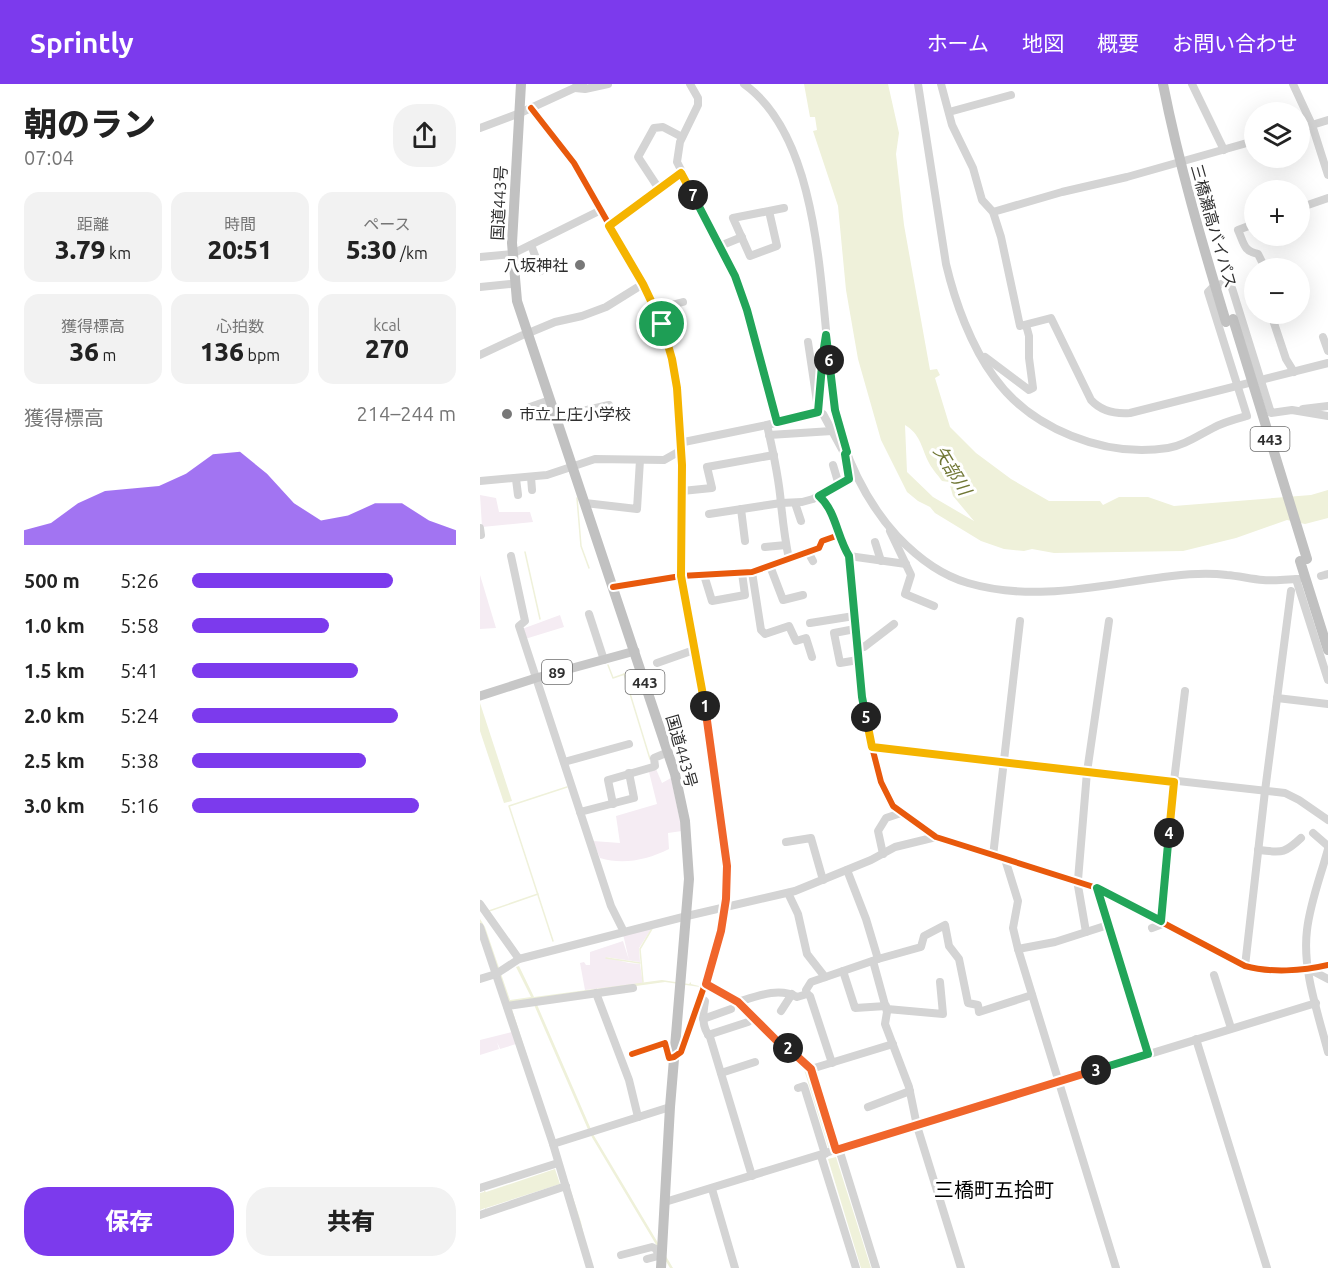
<!DOCTYPE html>
<html lang="ja">
<meta charset="utf-8">
<style>
body{margin:0;font-family:Ubuntu,"Noto Sans JP",sans-serif;background:#f2f2f2;color:#222;height:100vh;display:flex;flex-direction:column;font-size:22px;white-space:nowrap}
*{box-sizing:border-box;margin:0}
p{font-size:20px;color:#767676}
.icon{flex:none;width:33px;height:33px;fill:none;stroke:currentColor;stroke-width:2;stroke-linecap:round;stroke-linejoin:round}
.map{position:relative;flex:1;overflow:hidden}
.details{display:flex;flex-direction:column;background:#fff;width:480px}
.details>*{flex:none}
.controls{position:absolute;left:764px;top:18px;display:grid;gap:12px}
.controls a{display:grid;place-items:center;width:66px;height:66px;border-radius:50%;background:#fff;box-shadow:0 6px 24px #0002;font-size:30px}
.pin{position:absolute;display:grid;place-items:center;width:51px;height:51px;color:#fff;margin:-26px;border:3px solid #fff;border-radius:50%;box-shadow:0 2px 6px #0007}
.km{position:absolute;width:30px;height:30px;margin:-15px;border-radius:50%;background:#222;color:#fff;font-size:16px;line-height:30px;text-align:center}
.round{display:grid;place-items:center;flex:none;width:63px;height:63px;border-radius:24px;background:#f2f2f2}
.head{display:flex;align-items:center;justify-content:space-between;height:102px;padding:0 24px}
h1{font-size:33px;font-weight:800;line-height:45px}
.metrics{display:grid;grid-template-columns:repeat(3,1fr);gap:9px;height:102px;padding:6px 24px}
.metrics div{display:grid;align-content:center;border-radius:15px;background:#f2f2f2;text-align:center}
.metrics b{font-size:26px;font-weight:800}
.metrics small{font-size:16px;font-weight:400}
.metrics p{font-size:16px}
.chart{height:168px;padding:12px 24px}
.chart p{display:flex;justify-content:space-between}
.chart svg{width:100%;height:108px;margin-top:6px;fill:#7c3aed;opacity:.7}
.action{display:flex;gap:12px;margin-top:auto;padding:12px 24px}
.action a{flex:1;height:69px;border-radius:24px;background:#7c3aed;color:#fff;font-size:24px;font-weight:800;line-height:69px;text-align:center}
.action a+a{background:#f2f2f2;color:#222}
ul{padding:0 24px;list-style:none;font-size:20px}
li{display:grid;grid-template-columns:96px 72px 1fr;align-items:center;height:45px}
li i{height:15px;border-radius:8px;background:#7c3aed}
header{display:flex;align-items:center;gap:36px;box-sizing:border-box;height:84px;padding:0 30px;background:#7c3aed;color:#fff}
header strong{font-size:28px}
nav{display:flex;gap:33px;margin-inline-start:auto;font-size:21px}
main{display:flex;flex:1;min-height:0}
.map>svg:first-child{display:block}
.green{fill:#f5ecf3}
.water{fill:#eff1da;fill-rule:evenodd}
.lines{fill:none;stroke-linecap:round;stroke-linejoin:round}
.stream{stroke:#eff1da;stroke-width:1.5}
.minor{stroke:#d4d4d4;stroke-width:8}
.major{stroke:#c7c7c7;stroke-width:9}
.highway{stroke:#c1c1c1;stroke-width:10}
.highway-bridge{stroke:#c1c1c1;stroke-width:10}
.cycleway-casing{stroke:#fff;stroke-width:10}
.cycleway{stroke:#e8590c;stroke-width:6}
.split-1-casing{stroke:#fff;stroke-width:12}
.split-2-casing{stroke:#fff;stroke-width:12}
.split-3-casing{stroke:#fff;stroke-width:12}
.split-4-casing{stroke:#fff;stroke-width:12}
.split-5-casing{stroke:#fff;stroke-width:12}
.split-6-casing{stroke:#fff;stroke-width:12}
.split-7-casing{stroke:#fff;stroke-width:12}
.split-8-casing{stroke:#fff;stroke-width:12}
.split-1{stroke:#f5b400;stroke-width:8}
.split-2{stroke:#f0652b;stroke-width:8}
.split-3{stroke:#f0652b;stroke-width:8}
.split-4{stroke:#22a559;stroke-width:8}
.split-5{stroke:#f5b400;stroke-width:8}
.split-6{stroke:#22a559;stroke-width:8}
.split-7{stroke:#22a559;stroke-width:8}
.split-8{stroke:#f5b400;stroke-width:8}
.poi-dot{fill:#787878;stroke:#fff;stroke-width:2}
.labels{text-anchor:middle;dominant-baseline:central;stroke-width:6;stroke-linejoin:round;paint-order:stroke}
.shield{fill:#fff;stroke:#6d6d6d;stroke-width:1.5}
.shield-label{font-size:15px;font-weight:bold;fill:#2f2f2f}
.street-label{font-size:16px;fill:#2f2f2f;stroke:#fff}
.poi-label{font-size:16px;fill:#2f2f2f;stroke:#fff;text-anchor:end}
.water-label{font-size:18px;font-style:italic;fill:#707735;stroke:#fff}
.quarter-label{font-size:20px;fill:#000;stroke:#fff}
</style>
<header>
<strong>Sprintly</strong>
<nav><a>ホーム</a><a>地図</a><a>概要</a><a>お問い合わせ</a></nav>
</header>
<main>
<section class="details">
<div class="head"><div><h1>朝のラン</h1><p>07:04</p></div><a class="round"><svg class="icon" aria-label="share" viewBox="0 0 24 24"><path d="M12 15V3M7 8l5-5 5 5M5 13v7h14v-7"/></svg></a></div>
<div class="metrics">
<div><p>距離</p><b>3.79<small> km</small></b></div>
<div><p>時間</p><b>20:51</b></div>
<div><p>ペース</p><b>5:30<small> /km</small></b></div>
</div>
<div class="metrics">
<div><p>獲得標高</p><b>36<small> m</small></b></div>
<div><p>心拍数</p><b>136<small> bpm</small></b></div>
<div><p>kcal</p><b>270</b></div>
</div>
<div class="chart"><p><span>獲得標高</span>214–244 m</p>
<svg viewBox="0 0 160 44" preserveAspectRatio="none"><path d="M0 44V38L10 35L20 27L30 22L40 21L50 20L60 15L70 7L80 6L90 15L100 27L110 34L120 32L130 27L140 27L150 34L160 38V44z"/></svg>
</div>
<ul>
<li><b>500 m</b>5:26<i style="width:76%"></i></li>
<li><b>1.0 km</b>5:58<i style="width:52%"></i></li>
<li><b>1.5 km</b>5:41<i style="width:63%"></i></li>
<li><b>2.0 km</b>5:24<i style="width:78%"></i></li>
<li><b>2.5 km</b>5:38<i style="width:66%"></i></li>
<li><b>3.0 km</b>5:16<i style="width:86%"></i></li>
</ul>
<div class="action"><a>保存</a><a>共有</a></div>
</section>
<div class="map">
<svg width="848" height="1184" viewBox="0 0 848 1184">
<rect width="100%" height="100%" fill="#fff"/>
<!-- green -->
<g class="green">
<path d="M0 411 16 414 19 428H50L53 438 2 443Z"/>
<path d="M0 491 16 544 0 545Z"/>
<path d="M80 531 84 543 45 555 42 545Z"/>
<path d="M176 685 182 699 191 694 202 747 188 749 189 765C167 776 143 781 120 774L113 757 140 759 136 732 177 720 169 688Z"/>
<path d="M172 844 159 864 160 878 125 873 149 879 160 880 163 900 105 906 100 879 104 878 106 881H110V868L143 857 149 876 143 850Z"/>
<path d="M32 948 36 960 20 965 17 958 19 965 0 971V956Z"/>
</g>
<!-- water -->
<g class="water">
<path d="M324 0H408L419 49 416 70 424 141 450 286 457 285 460 291 455 294 470 343 496 369 531 395 569 417H620L623 421 639 413H668L694 422 831 411 848 406V434L825 440 807 436 756 454 703 467 574 469 552 465 544 467 524 465 501 457 455 429 450 423 438 417 427 408 401 356 378 275 366 206 358 122 333 47 337 46 335 33H330ZM425 341C440 350 441 362 448 377 451 384 458 391 462 397L469 398 473 412 494 437 453 413 427 388Z"/>
<path d="M0 619 32 717 24 719 0 647Z"/>
<path d="M0 835 5 843 30 916 51 913 36 883 39 882 54 913 182 896 209 900 211 898V900L227 904 185 898 55 916 113 1050 193 1184H190L110 1050 52 916 30 919 101 1138 105 1156 0 841Z"/>
<path d="M356 1073 391 1184H381L348 1075Z"/>
<path d="M75 1085 80 1100 6 1124V1127L5 1124 0 1126V1109L4 1108V1106L6 1108Z"/>
</g>
<g class="lines">
<!-- stream -->
<g class="stream">
<path d="M97 414 101 462 109 484"/>
<path d="M45 468 60 535"/>
<path d="M128 581 133 594 156 586"/>
<path d="M144 590 170 675"/>
<path d="M9 827 58 810"/>
<path d="M73 857 29 722 87 703"/>
<path d="M126 874 160 879"/>
<path d="M163 898 160 865 173 843"/>
<path d="M248 917 268 933"/>
<path d="M300 963 325 986 349 1063"/>
</g>
<!-- minor -->
<g class="minor">
<path d="M210 0 218 14V21L200 58 197 78 255 192 267 226 297 338"/>
<path d="M264 0C348 60 339 233 355 326 363 371 386 418 417 452 437 473 460 491 488 499 556 519 624 500 692 492 709 490 730 489 747 491 759 492 771 495 783 496 794 497 807 495 819 495"/>
<path d="M438 0 466 180C475 218 491 262 514 293 551 345 625 374 688 364 705 361 717 352 733 344 744 338 756 335 767 332L728 208 732 204 746 198 751 201 791 329 812 326 848 332"/>
<path d="M461 0 472 41 493 84 502 116 513 128 521 153 540 242 571 234 611 316C621 327 636 330 650 329L848 279"/>
<path d="M712 0 744 66"/>
<path d="M813 0 832 41 848 91"/>
<path d="M95 4 105 5 128 0"/>
<path d="M51 24 94 79 163 200 181 240 192 275 197 304 202 381 201 492 222 605 247 782 246 815 237 866 201 968 194 973 189 974 185 959 152 970"/>
<path d="M469 28 531 11"/>
<path d="M0 44 40 29 103 0"/>
<path d="M819 45 848 36"/>
<path d="M179 105 158 73 174 44 183 43 202 53"/>
<path d="M819 124 848 114"/>
<path d="M289 127 297 162 270 172 253 134 304 124"/>
<path d="M513 128 582 108 647 93 774 57"/>
<path d="M774 140 758 146C764 159 763 167 778 170L785 184"/>
<path d="M129 142 201 89"/>
<path d="M51 161 61 187"/>
<path d="M240 162 262 153"/>
<path d="M0 173 32 170 121 126"/>
<path d="M0 203 31 200"/>
<path d="M176 225 203 218"/>
<path d="M791 230 806 275 814 288"/>
<path d="M51 248 75 238 102 232 126 223 163 200"/>
<path d="M843 253 848 267"/>
<path d="M328 258 337 318"/>
<path d="M0 271 47 249"/>
<path d="M505 273 549 306 553 304 549 274V252L546 241"/>
<path d="M50 323 70 316"/>
<path d="M338 324 345 260"/>
<path d="M823 325 848 322"/>
<path d="M76 333 129 321"/>
<path d="M287 341C293 367 299 393 301 420 303 439 305 456 309 475"/>
<path d="M289 351 352 347"/>
<path d="M199 359 287 341 338 328 343 330 363 367"/>
<path d="M353 381 359 401"/>
<path d="M51 393 52 406"/>
<path d="M36 395 38 411"/>
<path d="M0 397 67 391 115 375 184 376 200 367"/>
<path d="M202 407 232 404 227 383 294 371"/>
<path d="M339 412C348 421 357 438 359 451"/>
<path d="M105 419 157 425 160 376"/>
<path d="M315 419 321 437"/>
<path d="M261 425 265 457"/>
<path d="M229 430 301 419 322 418 333 415 369 395 365 372"/>
<path d="M0 444 1 451"/>
<path d="M410 447 431 491 425 510 454 522"/>
<path d="M395 458 401 477"/>
<path d="M285 463 306 461"/>
<path d="M328 468 333 477"/>
<path d="M31 472 45 537 39 542 131 822 144 848"/>
<path d="M369 472 426 480"/>
<path d="M290 482 303 516 323 511"/>
<path d="M272 488 281 546 285 550 309 542 316 557 326 554 332 573"/>
<path d="M224 491 232 517 265 511 262 489"/>
<path d="M841 492 848 490"/>
<path d="M816 495 848 596"/>
<path d="M133 503 201 492 272 488 339 464 342 457 359 451 369 472 382 613 392 663 401 698 413 722 456 753 617 804 765 882C790 889 823 887 848 881"/>
<path d="M109 530 124 576"/>
<path d="M330 539 374 532"/>
<path d="M375 545 354 549 360 579 378 576"/>
<path d="M377 564 384 563 414 540"/>
<path d="M177 579 214 566"/>
<path d="M797 614 848 620"/>
<path d="M392 663 805 709 819 716 848 736"/>
<path d="M84 678 149 660"/>
<path d="M133 720 128 696 173 683 175 682 174 674 186 669"/>
<path d="M100 728 154 714 149 689"/>
<path d="M833 749 848 762"/>
<path d="M306 758 331 754 343 796"/>
<path d="M848 765C841 791 830 819 827 846 822 886 838 929 848 968"/>
<path d="M778 766C801 768 803 771 821 754"/>
<path d="M403 770 398 747 406 734 421 729"/>
<path d="M513 772 540 537"/>
<path d="M525 775 538 817 533 844 538 865 636 1184"/>
<path d="M367 786 386 835 398 875"/>
<path d="M597 796 606 848"/>
<path d="M598 796 607 688 629 537"/>
<path d="M617 804 668 970"/>
<path d="M308 809 318 830 327 870 345 893"/>
<path d="M0 820 39 875"/>
<path d="M681 837 694 697 705 607"/>
<path d="M0 843 73 1060 110 1184"/>
<path d="M672 844 685 839"/>
<path d="M538 865 575 858 628 841"/>
<path d="M393 877 407 928 405 940 429 1003 437 1042 481 1184"/>
<path d="M765 882 785 707 811 507"/>
<path d="M829 885 848 895"/>
<path d="M363 887 375 924 406 922"/>
<path d="M734 891 751 944"/>
<path d="M0 895 16 890 39 875 207 832 315 807 391 776 415 763 456 753"/>
<path d="M226 900 258 918 296 956 306 962 329 983 356 1066"/>
<path d="M116 909 149 996 158 1033"/>
<path d="M327 910 330 912 352 979"/>
<path d="M221 914 225 917C223 930 221 942 230 953L272 1092"/>
<path d="M258 918C277 912 299 903 317 913L327 910 326 906 331 898 398 875 441 863 444 852 465 841 469 862 479 875 488 919 498 921 499 928 552 911"/>
<path d="M27 922 153 904"/>
<path d="M407 925 463 930 460 898"/>
<path d="M301 927 312 910"/>
<path d="M223 935 251 925"/>
<path d="M228 951 268 938"/>
<path d="M716 955 787 1184"/>
<path d="M331 985 413 960"/>
<path d="M241 989 275 978"/>
<path d="M318 1004 324 1002 345 1070"/>
<path d="M388 1023 430 1007"/>
<path d="M73 1060 190 1023"/>
<path d="M359 1065 396 1184"/>
<path d="M341 1072 376 1184"/>
<path d="M0 1104 78 1079"/>
<path d="M232 1105 255 1184"/>
<path d="M185 1118 836 919"/>
<path d="M0 1131 86 1102"/>
<path d="M141 1171 172 1163 176 1165 179 1172"/>
<path d="M167 1175 182 1171"/>
</g>
<!-- major -->
<path class="major" d="M0 612 56 594 155 567"/>
<!-- highway -->
<g class="highway">
<path d="M41 0 32 159 37 217 195 690 205 737 209 795 190 1023 181 1184"/>
<path d="M683 0C699 81 722 159 746 238"/>
<path d="M820 477 848 566"/>
</g>
<!-- highway-bridge -->
<path class="highway-bridge" d="M753 235 827 475"/>
<defs>
<g id="cycleway">
<path d="M51 24 94 79 163 200 181 240 192 275 197 304 202 381 201 492 222 605 247 782 246 815 237 866 201 968 194 973 189 974 185 959 152 970"/>
<path d="M133 503 201 492 272 488 339 464 342 457 359 451 369 472 382 613 392 663 401 698 413 722 456 753 617 804 765 882C790 889 823 887 848 881"/>
</g>
</defs>
<!-- cycleway casing -->
<use href="#cycleway" class="cycleway-casing"/>
<!-- cycleway -->
<use href="#cycleway" class="cycleway"/>
</g>
<g class="lines">
<defs>
<path id="split-1" d="M182 240 192 275 197 304 202 381 201 492 225 622"/>
<path id="split-2" d="M225 622 247 782 246 815 241 847 226 900 258 918 296 956 308 964"/>
<path id="split-3" d="M308 964 331 985 356 1066 616 986"/>
<path id="split-4" d="M616 986 668 970 617 804 681 837 689 749"/>
<path id="split-5" d="M386 633 392 663 694 698 689 749"/>
<path id="split-6" d="M349 276 355 326 367 368 365 370 369 395 339 412C356 427 357 453 369 472L382 613 386 633"/>
<path id="split-7" d="M213 111 255 192 267 226 297 338 338 328 343 270 346 251 349 276"/>
<path id="split-8" d="M182 240 163 200 129 142 201 89 213 111"/>
</defs>
<!-- split-1 casing -->
<use href="#split-1" class="split-1-casing"/>
<!-- split-2 casing -->
<use href="#split-2" class="split-2-casing"/>
<!-- split-3 casing -->
<use href="#split-3" class="split-3-casing"/>
<!-- split-4 casing -->
<use href="#split-4" class="split-4-casing"/>
<!-- split-5 casing -->
<use href="#split-5" class="split-5-casing"/>
<!-- split-6 casing -->
<use href="#split-6" class="split-6-casing"/>
<!-- split-7 casing -->
<use href="#split-7" class="split-7-casing"/>
<!-- split-8 casing -->
<use href="#split-8" class="split-8-casing"/>
<!-- split-1 -->
<use href="#split-1" class="split-1"/>
<!-- split-2 -->
<use href="#split-2" class="split-2"/>
<!-- split-3 -->
<use href="#split-3" class="split-3"/>
<!-- split-4 -->
<use href="#split-4" class="split-4"/>
<!-- split-5 -->
<use href="#split-5" class="split-5"/>
<!-- split-6 -->
<use href="#split-6" class="split-6"/>
<!-- split-7 -->
<use href="#split-7" class="split-7"/>
<!-- split-8 -->
<use href="#split-8" class="split-8"/>
</g>
<!-- markers -->
<g class="poi-dot">
<circle cx="100" cy="181" r="6"/>
<circle cx="27" cy="330" r="6"/>
</g>
<g class="labels">
<!-- shield labels -->
<g class="shield">
<rect x="770.5" y="343" width="39" height="24" rx="4.5"/>
<rect x="62" y="576" width="30" height="24" rx="4.5"/>
<rect x="145.5" y="586" width="39" height="24" rx="4.5"/>
</g>
<g class="shield-label">
<text x="790" y="355">443</text>
<text x="77" y="588">89</text>
<text x="165" y="598">443</text>
</g>
<!-- street labels -->
<g class="street-label">
<text transform="translate(19 119) rotate(-87)">国道443号</text>
<text transform="translate(734 142) rotate(74)">三橋瀬高バイパス</text>
<text transform="translate(202 667) rotate(74)">国道443号</text>
</g>
<!-- poi labels -->
<g class="poi-label">
<text x="88" y="181">八坂神社</text>
<text x="39" y="330" text-anchor="start">市立上庄小学校</text>
</g>
<!-- water labels -->
<g class="water-label">
<text transform="translate(473 386) rotate(59)">矢部川</text>
</g>
<!-- quarter labels -->
<g class="quarter-label">
<text x="514" y="1105">三橋町五拾町</text>
</g>
</g>
</svg>
<div class="controls">
<a><svg class="icon" aria-label="layers" viewBox="0 0 24 24"><path d="M12 4l9 5-9 5-9-5zM3 14l9 5 9-5"/></svg></a>
<a>+</a>
<a>−</a>
</div>
<div class="pin" style="left:182px;top:240px;background:#1e9e55"><svg class="icon" aria-label="arrive" viewBox="0 0 24 24"><path d="M6 21V4h12l-3 4 3 4H6"/></svg></div>
<b class="km" style="left:225px;top:622px">1</b>
<b class="km" style="left:308px;top:964px">2</b>
<b class="km" style="left:616px;top:986px">3</b>
<b class="km" style="left:689px;top:749px">4</b>
<b class="km" style="left:386px;top:633px">5</b>
<b class="km" style="left:349px;top:276px">6</b>
<b class="km" style="left:213px;top:111px">7</b>
</div>
</main>
